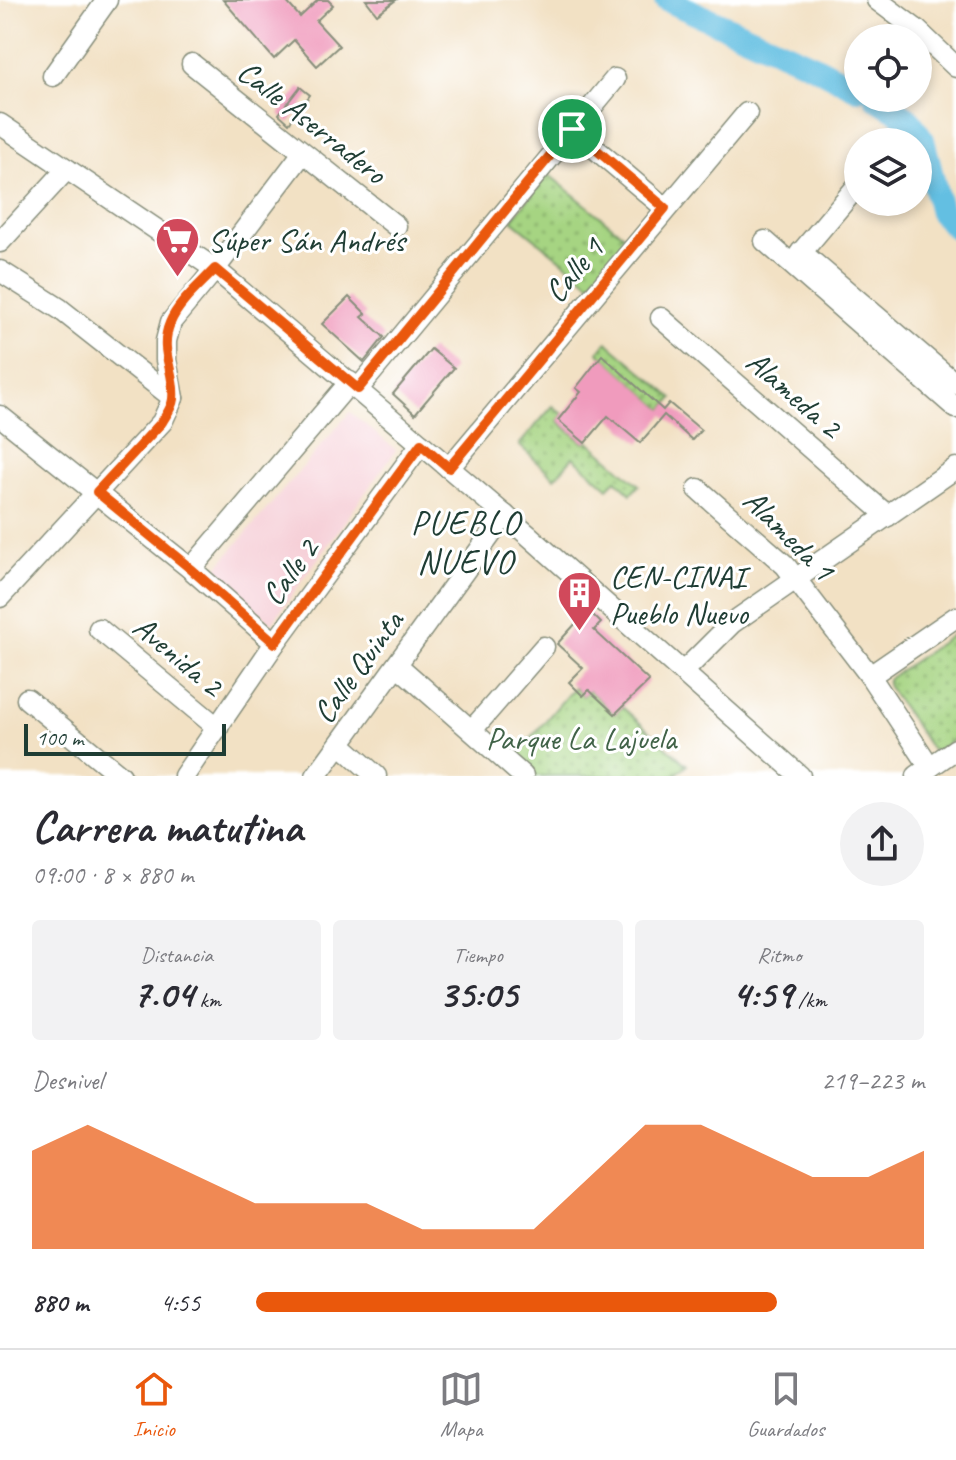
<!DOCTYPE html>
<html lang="es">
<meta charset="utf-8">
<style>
body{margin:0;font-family:Caveat,sans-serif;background:#f2f2f3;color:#2b2b33;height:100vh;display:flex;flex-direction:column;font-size:30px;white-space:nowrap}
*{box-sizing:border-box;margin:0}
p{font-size:26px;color:#7c7c81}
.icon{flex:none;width:44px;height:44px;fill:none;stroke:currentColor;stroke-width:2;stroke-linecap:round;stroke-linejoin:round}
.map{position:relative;height:776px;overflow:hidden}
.details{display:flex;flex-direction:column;background:#fff;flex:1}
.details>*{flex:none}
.tools{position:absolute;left:844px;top:24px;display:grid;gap:16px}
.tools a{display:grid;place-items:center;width:88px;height:88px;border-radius:50%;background:#fff;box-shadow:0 4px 12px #0003;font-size:40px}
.scale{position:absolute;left:24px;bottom:20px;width:202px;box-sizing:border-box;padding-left:8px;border:4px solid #1f3d34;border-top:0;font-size:22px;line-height:28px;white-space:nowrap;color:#1f3d34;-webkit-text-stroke:6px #fff;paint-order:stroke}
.pin{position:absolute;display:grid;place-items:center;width:68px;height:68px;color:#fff;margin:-34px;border:4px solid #fff;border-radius:50%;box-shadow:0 2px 8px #0007}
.round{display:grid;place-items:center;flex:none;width:84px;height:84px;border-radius:42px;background:#f2f2f3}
.overview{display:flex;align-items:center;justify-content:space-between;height:136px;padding:0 32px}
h1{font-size:44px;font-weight:700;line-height:60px}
.figures{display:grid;grid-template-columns:repeat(3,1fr);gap:12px;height:136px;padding:8px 32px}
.figures div{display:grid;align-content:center;border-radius:8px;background:#f2f2f3;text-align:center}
.figures b{font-size:40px;font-weight:700}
.figures small{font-size:22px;font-weight:400}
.figures p{font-size:22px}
.chart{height:224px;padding:16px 32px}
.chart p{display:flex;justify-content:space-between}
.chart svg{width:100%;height:144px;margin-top:8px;fill:#ea580c;opacity:.7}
ul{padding:0 32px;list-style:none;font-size:26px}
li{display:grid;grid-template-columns:128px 96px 1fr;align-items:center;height:60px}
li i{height:20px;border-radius:10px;background:#ea580c}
.menu{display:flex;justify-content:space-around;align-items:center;height:112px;border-top:2px solid #e1e1e2;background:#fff;font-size:22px;color:#7c7c81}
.menu a{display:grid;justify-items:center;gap:4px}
.menu .selected{color:#ea580c}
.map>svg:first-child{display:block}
.built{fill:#f6cfd7}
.park{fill:url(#park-dots);stroke:#62885b;stroke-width:2}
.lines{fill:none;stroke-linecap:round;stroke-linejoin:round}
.river{stroke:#64bfe2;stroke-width:24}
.building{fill:#f09bbd}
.minor-casing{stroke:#888f7c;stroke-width:23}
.minor{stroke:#fff;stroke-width:20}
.route-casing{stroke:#fff;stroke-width:16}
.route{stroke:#ea580c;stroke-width:10}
.labels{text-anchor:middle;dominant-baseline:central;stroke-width:6;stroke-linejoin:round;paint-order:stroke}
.street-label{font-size:32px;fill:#1f3d34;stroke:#fff}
.poi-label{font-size:32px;fill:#1f3d34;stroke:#fff;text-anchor:start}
.park-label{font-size:32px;fill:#416348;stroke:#fff}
.neighbourhood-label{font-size:34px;letter-spacing:2px;fill:#1f3d34;stroke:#fff}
</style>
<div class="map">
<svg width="956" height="776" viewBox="0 0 956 776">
<defs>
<pattern id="park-dots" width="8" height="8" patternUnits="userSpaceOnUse" patternTransform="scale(2)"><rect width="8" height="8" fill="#a6d482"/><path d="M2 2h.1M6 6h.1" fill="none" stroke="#87ad6b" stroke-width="1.8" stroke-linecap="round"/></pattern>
</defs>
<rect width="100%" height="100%" fill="#fff"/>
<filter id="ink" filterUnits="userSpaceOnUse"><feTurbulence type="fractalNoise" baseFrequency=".0125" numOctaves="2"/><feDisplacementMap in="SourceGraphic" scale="16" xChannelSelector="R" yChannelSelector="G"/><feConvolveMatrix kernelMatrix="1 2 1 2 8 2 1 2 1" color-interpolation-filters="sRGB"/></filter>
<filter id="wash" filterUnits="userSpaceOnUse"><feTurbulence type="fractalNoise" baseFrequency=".006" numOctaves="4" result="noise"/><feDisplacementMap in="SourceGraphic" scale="32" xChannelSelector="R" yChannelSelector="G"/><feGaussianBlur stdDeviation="1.8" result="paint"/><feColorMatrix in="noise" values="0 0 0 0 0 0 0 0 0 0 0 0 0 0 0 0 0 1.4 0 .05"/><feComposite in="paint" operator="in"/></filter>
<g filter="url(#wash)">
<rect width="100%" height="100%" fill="#f2e1c4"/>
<!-- built -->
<path class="built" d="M350 412 396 450 272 623 212 573Z"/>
<!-- park -->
<g class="park">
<path d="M548 174 628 239 591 284 512 220Z"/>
<path d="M607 342 673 398 663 410 598 352Z"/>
<path d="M553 406 563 414 558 421 584 443 587 440 639 485 631 494 616 480 608 488 573 457 555 478 519 445Z"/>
<path d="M952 635 956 642V738L937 751 932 750 887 685 888 679Z"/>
<path d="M574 687 583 696 589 690 615 714 622 707 687 765 674 776H536L515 757Z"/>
</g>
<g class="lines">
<!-- river -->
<g class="river">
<path d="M666 0 814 66 858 89"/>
<path d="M876 98 908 118 923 140 941 212 956 228"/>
</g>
</g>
<g id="blocks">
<!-- building -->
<g class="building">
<path d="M223 0H285L300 17 318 0H328L333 5 316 21 339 46 317 66 294 40 274 59Z"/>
<path d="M366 0H396L377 14Z"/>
<path d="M300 87 310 95 289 123 279 114Z"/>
<path d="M349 297 366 314 362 317 384 337 364 362 322 324Z"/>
<path d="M431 349 454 368 415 414 393 394Z"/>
<path d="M602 355 663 410 669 403 701 430 692 440 664 415 640 443 608 416 585 443 558 420 581 392 576 388Z"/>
<path d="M588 610 601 623 594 630 649 681 615 714 589 690 583 696 569 682 583 668 557 644Z"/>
</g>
</g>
</g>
<g filter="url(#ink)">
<use href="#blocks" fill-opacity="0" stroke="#888f7c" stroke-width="2"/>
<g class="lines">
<defs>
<g id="minor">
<path d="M877 0 917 30 956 67"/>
<path d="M192 64 396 226"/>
<path d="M53 76 107 0"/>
<path d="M0 124 215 269 528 535 800 776"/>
<path d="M572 129 665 208"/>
<path d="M765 241 956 408"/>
<path d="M0 242 67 169"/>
<path d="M801 252 956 384"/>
<path d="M794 261 858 185"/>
<path d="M0 271 60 309 173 398"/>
<path d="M661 318 888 516"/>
<path d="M358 389 615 79"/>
<path d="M0 416 191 569 275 643"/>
<path d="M449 468 747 113"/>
<path d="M698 489 785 565 870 676 930 767"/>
<path d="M191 569 350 382"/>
<path d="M0 597 162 422 173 398 166 360V341L171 322 215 269 302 154"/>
<path d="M99 629 218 728"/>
<path d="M397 665 523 776"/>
<path d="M684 671 732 623 956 468"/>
<path d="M870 676 956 617"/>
<path d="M27 699 121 776"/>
<path d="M472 730 544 647"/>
<path d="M340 744 376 776"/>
<path d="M184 776 275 643 421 444"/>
<path d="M316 776 505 515"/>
<path d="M917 776 956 749"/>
</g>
</defs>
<!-- minor casing -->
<use href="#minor" class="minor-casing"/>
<!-- minor -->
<use href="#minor" class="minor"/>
</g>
</g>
<g class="lines" filter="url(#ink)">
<defs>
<path id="route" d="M572 129 665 208 449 468 421 444 275 643 191 569 97 492 162 422C166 415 172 408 173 399 176 372 158 352 170 323 178 303 200 285 215 269L358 389Z"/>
</defs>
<!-- route casing -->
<use href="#route" class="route-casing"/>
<!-- route -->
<use href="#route" class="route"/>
</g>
<!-- icons -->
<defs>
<symbol id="supermarket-pin" viewBox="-11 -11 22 30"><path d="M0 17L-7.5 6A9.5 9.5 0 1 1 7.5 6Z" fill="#d1495b" stroke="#fff"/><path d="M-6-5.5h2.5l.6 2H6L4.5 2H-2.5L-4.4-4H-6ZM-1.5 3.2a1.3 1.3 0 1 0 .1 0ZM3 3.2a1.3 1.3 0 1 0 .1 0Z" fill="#fff"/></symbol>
<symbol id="building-pin" viewBox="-11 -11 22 30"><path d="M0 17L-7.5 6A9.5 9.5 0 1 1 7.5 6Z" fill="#d1495b" stroke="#fff"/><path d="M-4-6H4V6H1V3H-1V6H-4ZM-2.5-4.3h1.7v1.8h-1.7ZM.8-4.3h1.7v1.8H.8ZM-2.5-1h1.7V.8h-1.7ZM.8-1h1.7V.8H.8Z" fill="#fff"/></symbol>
</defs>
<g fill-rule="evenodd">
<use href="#supermarket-pin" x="152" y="214" width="51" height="69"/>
<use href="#building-pin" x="554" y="568" width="51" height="69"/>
</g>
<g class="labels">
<!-- street labels -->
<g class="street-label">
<text transform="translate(312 122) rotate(38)">Calle Aserradero</text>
<text transform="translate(574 270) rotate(-50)">Calle 1</text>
<text transform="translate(794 394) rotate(41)">Alameda 2</text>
<text transform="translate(789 535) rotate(45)">Alameda 1</text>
<text transform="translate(290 572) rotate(-54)">Calle 2</text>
<text transform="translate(178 656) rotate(40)">Avenida 2</text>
<text transform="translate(358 667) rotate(-54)">Calle Quinta</text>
</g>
<!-- poi labels -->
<g class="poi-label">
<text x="208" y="240">Súper Sán Andrés</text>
<text x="610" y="576">CEN-CINAI<tspan x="610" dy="37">Pueblo Nuevo</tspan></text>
</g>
<!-- park labels -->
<g class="park-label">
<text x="581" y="738">Parque La Lajuela</text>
</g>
<!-- neighbourhood labels -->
<g class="neighbourhood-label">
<text x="466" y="522">PUEBLO<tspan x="466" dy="39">NUEVO</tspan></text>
</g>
</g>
</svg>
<div class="tools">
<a><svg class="icon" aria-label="locate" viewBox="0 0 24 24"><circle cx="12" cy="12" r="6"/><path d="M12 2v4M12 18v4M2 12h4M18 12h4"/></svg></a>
<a><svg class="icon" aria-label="layers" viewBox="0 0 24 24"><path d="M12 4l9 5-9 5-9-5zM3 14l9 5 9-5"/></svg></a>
</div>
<div class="scale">100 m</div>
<div class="pin" style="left:572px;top:129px;background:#1e9e55"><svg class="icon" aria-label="arrive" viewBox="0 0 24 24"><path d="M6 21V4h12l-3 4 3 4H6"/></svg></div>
</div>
<section class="details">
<div class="overview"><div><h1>Carrera matutina</h1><p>09:00 · 8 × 880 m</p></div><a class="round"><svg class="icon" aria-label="share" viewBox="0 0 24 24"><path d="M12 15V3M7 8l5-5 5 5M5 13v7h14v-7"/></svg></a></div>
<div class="figures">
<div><p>Distancia</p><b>7.04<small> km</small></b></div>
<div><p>Tiempo</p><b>35:05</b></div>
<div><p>Ritmo</p><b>4:59<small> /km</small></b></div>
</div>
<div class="chart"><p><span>Desnivel</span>219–223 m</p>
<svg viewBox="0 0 160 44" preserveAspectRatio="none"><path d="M0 44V14L10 6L20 14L30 22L40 30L50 30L60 30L70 38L80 38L90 38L100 22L110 6L120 6L130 14L140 22L150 22L160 14V44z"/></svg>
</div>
<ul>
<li><b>880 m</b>4:55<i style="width:78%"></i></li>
</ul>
</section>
<nav class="menu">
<a class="selected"><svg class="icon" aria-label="home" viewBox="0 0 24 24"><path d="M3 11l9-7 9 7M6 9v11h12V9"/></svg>Inicio</a>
<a><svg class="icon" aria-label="map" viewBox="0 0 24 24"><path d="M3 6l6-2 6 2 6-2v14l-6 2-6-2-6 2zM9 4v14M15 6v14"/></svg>Mapa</a>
<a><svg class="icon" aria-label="saved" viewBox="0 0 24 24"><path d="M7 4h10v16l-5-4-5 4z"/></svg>Guardados</a>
</nav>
